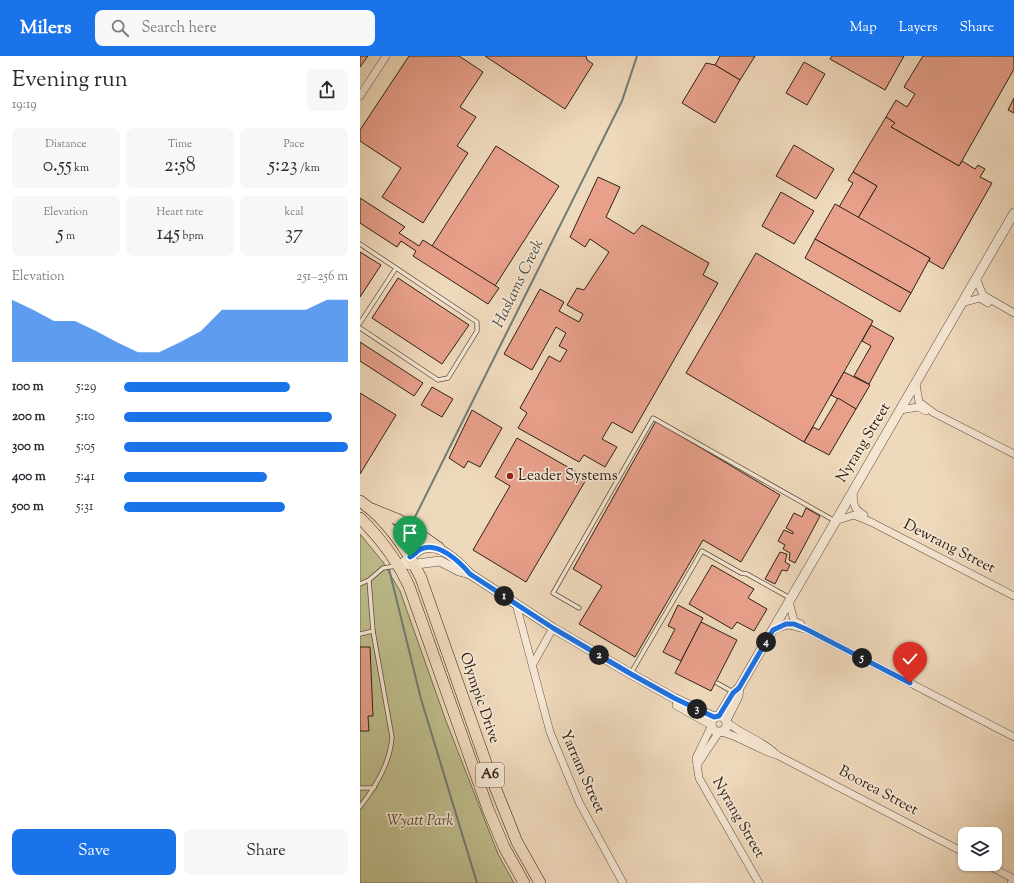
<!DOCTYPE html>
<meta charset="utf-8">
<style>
body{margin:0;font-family:"Sorts Mill Goudy",serif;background:#f7f7f7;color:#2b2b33;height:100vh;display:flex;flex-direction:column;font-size:15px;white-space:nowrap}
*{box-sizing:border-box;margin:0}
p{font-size:13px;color:#7c7c81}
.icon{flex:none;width:22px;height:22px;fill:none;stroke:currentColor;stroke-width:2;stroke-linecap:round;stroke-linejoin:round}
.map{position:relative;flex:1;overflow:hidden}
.panel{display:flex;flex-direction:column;background:#fff;width:360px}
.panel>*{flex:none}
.buttons{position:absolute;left:598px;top:771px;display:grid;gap:8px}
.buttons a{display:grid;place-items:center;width:44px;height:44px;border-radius:8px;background:#fff;box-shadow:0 1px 3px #0004;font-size:20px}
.pin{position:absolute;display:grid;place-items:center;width:34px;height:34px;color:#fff;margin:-41px -17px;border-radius:50% 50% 50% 0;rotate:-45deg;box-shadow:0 0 4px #0007}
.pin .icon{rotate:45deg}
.km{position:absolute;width:20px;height:20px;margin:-10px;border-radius:50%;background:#222;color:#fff;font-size:11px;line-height:20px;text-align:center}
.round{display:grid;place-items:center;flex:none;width:42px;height:42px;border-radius:8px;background:#f7f7f7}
.head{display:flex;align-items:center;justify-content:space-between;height:68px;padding:0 12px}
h1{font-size:22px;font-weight:600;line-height:30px}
.figures{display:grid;grid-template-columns:repeat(3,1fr);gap:6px;height:68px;padding:4px 12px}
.figures div{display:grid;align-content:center;border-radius:8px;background:#f7f7f7;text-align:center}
.figures b{font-size:20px;font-weight:600}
.figures small{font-size:11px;font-weight:400}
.figures p{font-size:11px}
.chart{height:112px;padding:8px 12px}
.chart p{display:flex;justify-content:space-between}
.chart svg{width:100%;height:72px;margin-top:4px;fill:#1a73e8;opacity:.7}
.primary-button{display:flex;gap:8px;margin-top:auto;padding:8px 12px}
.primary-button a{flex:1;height:46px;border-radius:8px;background:#1a73e8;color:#fff;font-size:16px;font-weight:600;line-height:46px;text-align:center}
.primary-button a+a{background:#f7f7f7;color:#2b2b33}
ul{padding:0 12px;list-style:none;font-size:13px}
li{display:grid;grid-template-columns:64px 48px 1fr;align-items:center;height:30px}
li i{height:10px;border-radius:5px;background:#1a73e8}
header{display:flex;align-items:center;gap:24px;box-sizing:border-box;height:56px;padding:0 20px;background:#1a73e8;color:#fff}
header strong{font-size:19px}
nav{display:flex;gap:22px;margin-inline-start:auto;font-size:14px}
.search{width:280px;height:36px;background:#f7f7f7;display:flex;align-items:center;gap:10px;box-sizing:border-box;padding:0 14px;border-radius:8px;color:#7c7c81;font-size:15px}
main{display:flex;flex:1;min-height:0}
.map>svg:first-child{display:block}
.green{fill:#bfbe8d;stroke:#767052}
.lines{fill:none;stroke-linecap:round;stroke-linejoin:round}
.stream{stroke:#717c78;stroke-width:2}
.building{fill:#e8a08b;stroke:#2e2216}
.service-casing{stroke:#5e5040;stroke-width:5}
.minor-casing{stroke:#5e5040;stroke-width:8}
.tertiary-casing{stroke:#5e5040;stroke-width:10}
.trunk-casing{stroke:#2e2216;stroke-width:12}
.service{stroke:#f5e6d3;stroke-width:3.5}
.minor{stroke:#f5e6d3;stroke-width:7}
.tertiary{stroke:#f5e6d3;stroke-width:9}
.trunk{stroke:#efd9bc;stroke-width:11}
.route-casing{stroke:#fff;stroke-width:8}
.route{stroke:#1a73e8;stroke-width:5}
.poi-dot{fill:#8f2418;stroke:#f5e6d3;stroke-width:1.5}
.labels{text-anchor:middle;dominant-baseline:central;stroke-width:3.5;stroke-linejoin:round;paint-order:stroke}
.shield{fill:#f5e6d3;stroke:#6a5d4f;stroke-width:1}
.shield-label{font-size:14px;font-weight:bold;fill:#2e2216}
.street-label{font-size:15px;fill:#2e2216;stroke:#f5e6d3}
.poi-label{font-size:15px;fill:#2e2216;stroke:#f5e6d3;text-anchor:start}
.park-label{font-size:15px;font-style:italic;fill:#524934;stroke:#f5e6d3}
.water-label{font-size:16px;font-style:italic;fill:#4f4f47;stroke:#f5e6d3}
</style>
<header>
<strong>Milers</strong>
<div class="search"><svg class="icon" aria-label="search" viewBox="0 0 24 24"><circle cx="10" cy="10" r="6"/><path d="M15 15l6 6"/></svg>Search here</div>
<nav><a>Map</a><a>Layers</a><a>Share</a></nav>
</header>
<main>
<section class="panel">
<div class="head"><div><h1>Evening run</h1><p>19:19</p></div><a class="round"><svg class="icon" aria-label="share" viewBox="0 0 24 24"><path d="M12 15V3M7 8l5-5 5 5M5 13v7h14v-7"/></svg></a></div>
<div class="figures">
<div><p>Distance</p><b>0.55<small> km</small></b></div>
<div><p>Time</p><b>2:58</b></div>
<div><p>Pace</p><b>5:23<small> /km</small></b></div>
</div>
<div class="figures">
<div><p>Elevation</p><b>5<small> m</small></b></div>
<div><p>Heart rate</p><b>145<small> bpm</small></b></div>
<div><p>kcal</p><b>37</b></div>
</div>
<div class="chart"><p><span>Elevation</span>251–256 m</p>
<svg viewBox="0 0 160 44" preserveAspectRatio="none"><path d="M0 44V6L10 12L20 19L30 19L40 25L50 32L60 38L70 38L80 32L90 25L100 12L110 12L120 12L130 12L140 12L150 6L160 6V44z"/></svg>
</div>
<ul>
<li><b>100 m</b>5:29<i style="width:74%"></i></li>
<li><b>200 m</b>5:10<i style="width:93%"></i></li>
<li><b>300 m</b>5:05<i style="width:100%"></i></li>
<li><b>400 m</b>5:41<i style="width:64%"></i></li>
<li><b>500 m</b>5:31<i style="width:72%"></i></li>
</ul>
<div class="primary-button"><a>Save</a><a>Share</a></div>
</section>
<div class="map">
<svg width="654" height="827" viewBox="0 0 654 827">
<rect width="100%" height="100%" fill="#efd9bc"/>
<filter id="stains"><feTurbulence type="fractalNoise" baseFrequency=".005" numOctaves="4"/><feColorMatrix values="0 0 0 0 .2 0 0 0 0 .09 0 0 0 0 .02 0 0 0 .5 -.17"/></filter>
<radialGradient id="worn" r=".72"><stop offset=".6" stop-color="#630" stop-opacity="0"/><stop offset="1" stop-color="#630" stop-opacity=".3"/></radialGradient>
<!-- green -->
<path class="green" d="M0 478 23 506 40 535 86 665 138 798 154 827H0Z"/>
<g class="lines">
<!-- stream -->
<g class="stream">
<path d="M54 463 262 45 277 0"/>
<path d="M29 513 61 643 117 827"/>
</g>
</g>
<!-- building -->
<g class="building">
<path d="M0 0H8L0 11Z"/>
<path d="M49 0H99L123 16 100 51 116 61 97 90 108 97 63 167 22 141 41 112 0 85V74Z"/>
<path d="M125 0H226L227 4 233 8 205 53Z"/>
<path d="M360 0H395L380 24 355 9Z"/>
<path d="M472 0H544L525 34 470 3Z"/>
<path d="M563 0H654V13L599 110 531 71 535 67 526 61 536 44 547 51 555 38 544 31Z"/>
<path d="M444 6 465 18 447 49 426 37Z"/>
<path d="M346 7 355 9 380 24 355 67 322 47Z"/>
<path d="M654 42V57L648 54Z"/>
<path d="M526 61 535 67 531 71 599 110 602 105 615 113 618 109 625 113 620 121 632 127 583 213 569 205 570 202 498 162 517 130 493 116Z"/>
<path d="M434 89 474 113 456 143 416 120Z"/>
<path d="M136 90 199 130 135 230 72 190Z"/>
<path d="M493 116 517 130 498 162 479 151 493 127 488 124Z"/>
<path d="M238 121 260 131 246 161 274 178 282 169 349 207 343 219 358 227 272 377 252 366 242 383 257 391 245 411 224 399 219 406 158 372 167 357 160 352 189 300 200 306 207 294 199 290 206 277 196 271 172 314 144 298 180 233 204 246 199 255 219 266 223 258 207 249 217 232 224 234 249 196 230 183 225 191 210 181Z"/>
<path d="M421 136 454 155 434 188 402 170Z"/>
<path d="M0 142 45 171 39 177 59 190 63 184 139 232 128 248 53 200 56 195 41 185 37 191 0 167Z"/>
<path d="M475 148 570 202 551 237 455 183Z"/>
<path d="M455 183 551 237 540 256 445 202Z"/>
<path d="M0 196 21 209 0 241Z"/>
<path d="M396 197 513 265 444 386 326 317Z"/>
<path d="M38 222 109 269 82 308 12 262Z"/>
<path d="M511 269 534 282 509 328 494 320 511 290 502 285Z"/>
<path d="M0 286 63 327 54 340 0 305Z"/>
<path d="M484 316 510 329 496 353 471 339Z"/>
<path d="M72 331 93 343 82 361 61 349Z"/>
<path d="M0 337 36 359 0 418Z"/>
<path d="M478 342 496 353 469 399 444 386 453 371 459 374Z"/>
<path d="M112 354 142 372 120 411 108 405 104 412 89 402Z"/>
<path d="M296 365 420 439 381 506 343 484 275 601 219 568 242 530 213 513Z"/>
<path d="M157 382 227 422 166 526 113 494 150 430 135 421Z"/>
<path d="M446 452 460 460 435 507 429 504 430 497 423 493 425 489 418 485 424 474 433 478V476L426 472 434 457 442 461Z"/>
<path d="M420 496 427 498 425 506 430 509 427 515 422 514 415 528 405 523Z"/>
<path d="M352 509 394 533 388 542 407 553 394 575 377 566 372 573 329 548Z"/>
<path d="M318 549 343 562 321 605 303 596 315 573 308 570Z"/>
<path d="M341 566 377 584 351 635 315 617Z"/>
<path d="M0 591H10L13 660H8L9 675H0Z"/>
</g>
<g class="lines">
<defs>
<g id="service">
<path d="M0 188 117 266V275L88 322 78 324 0 272"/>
<path d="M0 267 36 212"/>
<path d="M0 528 9 524"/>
<path d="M219 552 193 537 293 362 475 465"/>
<path d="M0 578 13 575"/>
<path d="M271 617 342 495 381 517 387 518 430 542"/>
<path d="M357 627 373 636"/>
<path d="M0 732H14"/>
<path d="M0 751C15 731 30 708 32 681L13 575 9 524 23 512 36 510"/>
</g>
<g id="minor">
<path d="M0 40 26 0"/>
<path d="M616 222 623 239 654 257"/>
<path d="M602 247 620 242 628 247"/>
<path d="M556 328 559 346 574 357 654 398"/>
<path d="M540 354 558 351 566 355"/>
<path d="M493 434C494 448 492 452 504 459"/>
<path d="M475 465 494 459 511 466 654 540"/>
<path d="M429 545 434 565 441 568"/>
<path d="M156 548 190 676 219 746 263 827"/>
<path d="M413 574C432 566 428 570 446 573L654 681"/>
<path d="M173 608 193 572"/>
<path d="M367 666C382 679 402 684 416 698"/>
<path d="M351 671 336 702 339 722 399 827"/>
<path d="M362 676C382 681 398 694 417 699L605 797"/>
<path d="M337 709 359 676"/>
<path d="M626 808 654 823"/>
</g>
<g id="tertiary">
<path d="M49 509 80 505 99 515 110 518"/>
<path d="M39 510C46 505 54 496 62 493 80 486 99 506 110 518L193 572 271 618 314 642 354 661"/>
<path d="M317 649 351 668"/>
<circle cx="359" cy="668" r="8"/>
<path d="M359 660 373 637 378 633"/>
<path d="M366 664 378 640 379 632 654 157"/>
<path d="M652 827 654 824"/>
</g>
<g id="trunk">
<path d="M0 445C26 463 47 494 61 522L131 721 157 786 180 827"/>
<path d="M12 453 39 464 79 492"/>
<path d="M0 462C20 482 37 504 49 530L128 753 144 791 164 827"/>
</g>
</defs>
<!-- service casing -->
<use href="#service" class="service-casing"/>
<!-- minor casing -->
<use href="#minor" class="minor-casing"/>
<!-- tertiary casing -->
<use href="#tertiary" class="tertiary-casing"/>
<!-- trunk casing -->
<use href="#trunk" class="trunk-casing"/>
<!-- service -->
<use href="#service" class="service"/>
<!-- minor -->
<use href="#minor" class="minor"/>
<!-- tertiary -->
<use href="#tertiary" class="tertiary"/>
<!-- trunk -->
<use href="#trunk" class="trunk"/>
</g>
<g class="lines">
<defs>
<path id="route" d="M50 501C54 499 57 495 61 493 78 485 100 506 110 518L193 572 271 618 314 642 354 661 359 660 373 637 379 632 413 574 426 568H434L446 573 550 627"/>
</defs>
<!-- route casing -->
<use href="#route" class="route-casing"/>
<!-- route -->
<use href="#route" class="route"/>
</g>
<!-- markers -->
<circle class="poi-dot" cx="150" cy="420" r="4"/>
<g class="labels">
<!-- shield labels -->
<rect class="shield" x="116" y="707" width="28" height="24" rx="3"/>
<g class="shield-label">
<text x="130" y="719">A6</text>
</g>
<!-- street labels -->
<g class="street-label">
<text transform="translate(504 387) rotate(-59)">Nyrang Street</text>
<text transform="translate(589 491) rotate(27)">Dewrang Street</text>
<text transform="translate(119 642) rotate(71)">Olympic Drive</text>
<text transform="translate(222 716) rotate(66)">Yarram Street</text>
<text transform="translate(518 735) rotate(28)">Boorea Street</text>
<text transform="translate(378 762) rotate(60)">Nyrang Street</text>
</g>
<!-- poi labels -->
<g class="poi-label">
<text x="158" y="420">Leader Systems</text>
</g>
<!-- park labels -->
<g class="park-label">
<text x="60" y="765">Wyatt Park</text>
</g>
<!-- water labels -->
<g class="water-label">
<text transform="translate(159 228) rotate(-64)">Haslams Creek</text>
</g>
</g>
<rect width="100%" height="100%" filter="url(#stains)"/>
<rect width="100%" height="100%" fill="url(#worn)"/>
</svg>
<div class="buttons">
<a><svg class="icon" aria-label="layers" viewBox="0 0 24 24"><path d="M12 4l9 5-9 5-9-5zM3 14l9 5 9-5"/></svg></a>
</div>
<div class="pin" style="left:50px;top:501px;background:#1e9e55"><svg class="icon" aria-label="arrive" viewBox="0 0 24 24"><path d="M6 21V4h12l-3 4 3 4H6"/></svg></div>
<div class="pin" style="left:550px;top:627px;background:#d93025"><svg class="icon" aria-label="check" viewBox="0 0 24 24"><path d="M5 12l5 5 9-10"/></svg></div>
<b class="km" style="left:144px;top:540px">1</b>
<b class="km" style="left:239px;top:599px">2</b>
<b class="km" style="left:337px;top:653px">3</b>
<b class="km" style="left:406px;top:586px">4</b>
<b class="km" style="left:502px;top:602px">5</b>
</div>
</main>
